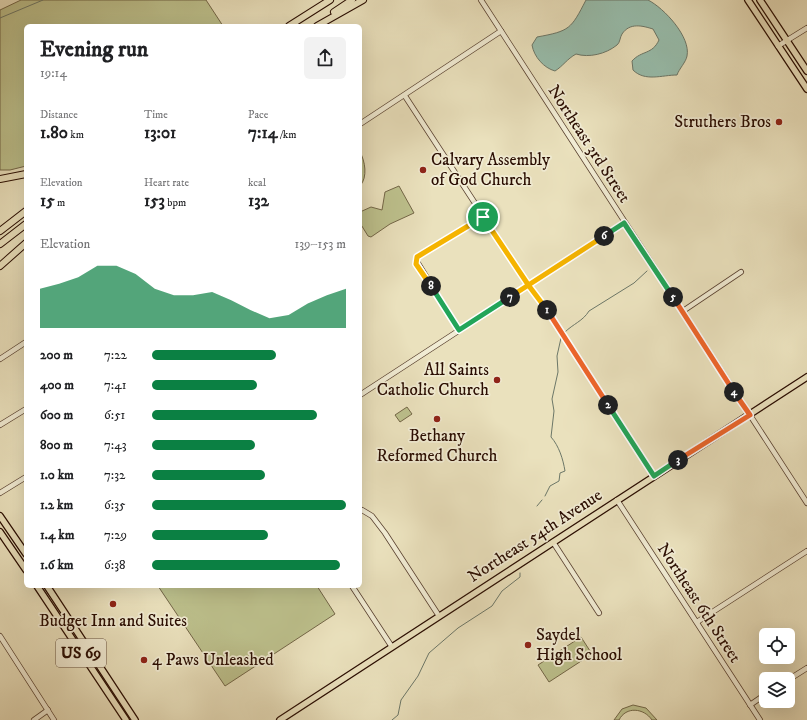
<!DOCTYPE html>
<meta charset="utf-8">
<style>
body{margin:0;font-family:"IM FELL DW Pica",serif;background:#f2f2f2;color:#202124;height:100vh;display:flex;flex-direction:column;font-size:15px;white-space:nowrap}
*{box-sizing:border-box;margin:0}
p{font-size:13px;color:#757577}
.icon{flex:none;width:22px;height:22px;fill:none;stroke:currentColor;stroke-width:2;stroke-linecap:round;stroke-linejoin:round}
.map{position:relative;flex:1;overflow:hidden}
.side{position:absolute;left:24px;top:24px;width:338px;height:564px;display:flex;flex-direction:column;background:#fff;border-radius:6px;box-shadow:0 4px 16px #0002}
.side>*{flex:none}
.tools{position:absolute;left:759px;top:628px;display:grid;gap:8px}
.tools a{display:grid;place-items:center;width:36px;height:36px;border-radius:6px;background:#fff;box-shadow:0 4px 16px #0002;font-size:20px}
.pin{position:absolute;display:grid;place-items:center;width:34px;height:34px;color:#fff;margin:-17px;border:2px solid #fff;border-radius:50%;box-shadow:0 1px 4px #0007}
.km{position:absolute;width:20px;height:20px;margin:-10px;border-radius:50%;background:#222;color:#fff;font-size:11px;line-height:20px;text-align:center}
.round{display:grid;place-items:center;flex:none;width:42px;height:42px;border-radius:6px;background:#f2f2f2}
.head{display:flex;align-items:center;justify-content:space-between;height:68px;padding:0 16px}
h1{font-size:22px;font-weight:700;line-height:30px}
.metrics{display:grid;grid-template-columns:repeat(3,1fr);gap:6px;height:68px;padding:4px 16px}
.metrics div{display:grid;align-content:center}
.metrics b{font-size:17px;font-weight:700}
.metrics small{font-size:11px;font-weight:400}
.metrics p{font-size:11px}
.chart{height:112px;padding:8px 16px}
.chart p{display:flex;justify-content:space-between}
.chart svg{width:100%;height:72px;margin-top:4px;fill:#0b8043;opacity:.7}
ul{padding:0 16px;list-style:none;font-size:13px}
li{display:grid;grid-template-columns:64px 48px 1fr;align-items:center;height:30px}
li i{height:10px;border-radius:5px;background:#0b8043}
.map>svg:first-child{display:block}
.green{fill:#bdc18d;stroke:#736647}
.water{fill:#98bead;stroke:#6c7768}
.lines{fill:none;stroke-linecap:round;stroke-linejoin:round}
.stream{stroke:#6c7768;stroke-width:1}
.minor-casing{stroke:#594130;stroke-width:6}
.major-casing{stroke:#290c01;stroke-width:8}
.highway-casing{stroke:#290c01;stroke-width:8}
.minor{stroke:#f1ecd4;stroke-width:4.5}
.major{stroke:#eae1bd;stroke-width:5.5}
.highway{stroke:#eae1bd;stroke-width:6}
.split-1-casing{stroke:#fff;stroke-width:8}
.split-2-casing{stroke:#fff;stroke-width:8}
.split-3-casing{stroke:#fff;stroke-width:8}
.split-4-casing{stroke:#fff;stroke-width:8}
.split-5-casing{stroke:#fff;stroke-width:8}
.split-6-casing{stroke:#fff;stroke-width:8}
.split-7-casing{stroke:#fff;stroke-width:8}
.split-8-casing{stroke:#fff;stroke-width:8}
.split-9-casing{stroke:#fff;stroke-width:8}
.split-1{stroke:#f5b400;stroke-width:5}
.split-2{stroke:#f0652b;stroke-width:5}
.split-3{stroke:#22a559;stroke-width:5}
.split-4{stroke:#f0652b;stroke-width:5}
.split-5{stroke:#f0652b;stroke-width:5}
.split-6{stroke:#22a559;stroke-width:5}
.split-7{stroke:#f5b400;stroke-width:5}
.split-8{stroke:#22a559;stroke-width:5}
.split-9{stroke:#f5b400;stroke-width:5}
.poi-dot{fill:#8f2418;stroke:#f1ecd4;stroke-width:1.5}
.labels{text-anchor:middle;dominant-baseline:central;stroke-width:3.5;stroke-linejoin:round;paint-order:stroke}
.shield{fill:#f1ecd4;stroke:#654f40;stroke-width:1}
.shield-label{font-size:16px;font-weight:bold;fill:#290c01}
.poi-label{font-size:17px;fill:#290c01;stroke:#f1ecd4;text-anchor:start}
.street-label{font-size:17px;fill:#290c01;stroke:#f1ecd4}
</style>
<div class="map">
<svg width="807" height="720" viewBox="0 0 807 720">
<rect width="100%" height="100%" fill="#eae1bd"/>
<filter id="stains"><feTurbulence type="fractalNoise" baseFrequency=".005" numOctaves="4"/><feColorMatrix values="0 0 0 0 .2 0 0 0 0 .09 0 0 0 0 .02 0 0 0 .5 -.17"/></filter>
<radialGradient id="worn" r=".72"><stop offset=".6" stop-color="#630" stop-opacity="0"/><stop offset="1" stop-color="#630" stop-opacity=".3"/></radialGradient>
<!-- green -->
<g class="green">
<path d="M21 0H206L223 26H26V166L10 170H0V10Z"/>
<path d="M360 152C365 161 368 177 360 186Z"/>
<path d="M399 186 414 213 390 224 371 237 368 236 360 223V212L371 207 382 210 385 192Z"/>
<path d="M407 407 412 414 400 422 395 415Z"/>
<path d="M158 586H317L335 614 225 686Z"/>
<path d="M581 637 592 654 549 682 538 665Z"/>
<path d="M633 705 646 708 657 720H652C644 708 626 706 619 720H614L622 709Z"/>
</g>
<!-- water -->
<path class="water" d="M586 0H648C664 8 691 37 687 56 686 62 679 69 677 75 662 75 645 82 633 70L632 61C642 50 652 55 659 40L653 29C643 26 630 22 622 34 620 37 620 43 617 45 606 54 589 58 576 54 567 59 563 66 555 71 544 68 534 57 532 45L537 37C570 31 571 29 586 0Z"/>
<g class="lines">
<!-- stream -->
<g class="stream">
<path d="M0 18 43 0"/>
<path d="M565 332C573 324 583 321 589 311L634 283 647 271"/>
<path d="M545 496 550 486 559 481 560 473 565 471C563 459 559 446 551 437L554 411 552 399 558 372 557 356 561 338"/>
<path d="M537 506 542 500"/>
<path d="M392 720 398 715 401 700 418 676 429 653 458 628 492 606 502 591 520 577V573"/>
</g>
<defs>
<g id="minor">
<path d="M481 0 807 503"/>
<path d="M778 46 807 28"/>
<path d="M405 96 529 286 546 309 654 476"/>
<path d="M360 124 501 31"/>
<path d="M683 311 741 272"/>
<path d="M459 330 416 260 417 257 483 217"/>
<path d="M0 359 26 342"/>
<path d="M360 395 624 223"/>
<path d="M0 425 26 409"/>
<path d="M0 493 26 477"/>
<path d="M617 500 760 720"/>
<path d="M362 510 372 516 385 533 439 616"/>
<path d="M553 542 599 613"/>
<path d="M352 586 392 647"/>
<path d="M697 622 807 551"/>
<path d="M0 636 54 720"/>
<path d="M788 680 807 668"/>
<path d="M750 705 766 694"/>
<path d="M34 720 48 710"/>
</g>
<g id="major">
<path d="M748 0 807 89"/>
<path d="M760 0 807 71"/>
<path d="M0 516 26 554"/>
<path d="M0 532 26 570"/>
<path d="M37 586 126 720"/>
<path d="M47 586 135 720"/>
<path d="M280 720 807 377"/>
</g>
<g id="highway">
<path d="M334 12 352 0"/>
<path d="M289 26 330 0"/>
<path d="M317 26 363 0"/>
<path d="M0 179 26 174"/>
<path d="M0 231 26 211"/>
<path d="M0 244 26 224"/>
<path d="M0 266 26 243"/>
</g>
</defs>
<!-- minor casing -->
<use href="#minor" class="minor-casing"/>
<!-- major casing -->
<use href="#major" class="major-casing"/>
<!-- highway casing -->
<use href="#highway" class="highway-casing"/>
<!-- minor -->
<use href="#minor" class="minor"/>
<!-- major -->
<use href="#major" class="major"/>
<!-- highway -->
<use href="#highway" class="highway"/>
</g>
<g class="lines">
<defs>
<path id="split-1" d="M483 217 529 286 547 310"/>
<path id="split-2" d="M547 310 608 405"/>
<path id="split-3" d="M608 405 654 476 678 460"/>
<path id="split-4" d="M678 460 750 415 734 392"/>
<path id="split-5" d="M673 297 734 392"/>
<path id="split-6" d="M604 236 624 223 673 297"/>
<path id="split-7" d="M510 297 604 236"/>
<path id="split-8" d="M431 286 459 330 510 297"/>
<path id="split-9" d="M431 286 416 264 417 257 483 217"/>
</defs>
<!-- split-1 casing -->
<use href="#split-1" class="split-1-casing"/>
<!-- split-2 casing -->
<use href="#split-2" class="split-2-casing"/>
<!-- split-3 casing -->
<use href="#split-3" class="split-3-casing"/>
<!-- split-4 casing -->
<use href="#split-4" class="split-4-casing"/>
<!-- split-5 casing -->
<use href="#split-5" class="split-5-casing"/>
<!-- split-6 casing -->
<use href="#split-6" class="split-6-casing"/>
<!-- split-7 casing -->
<use href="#split-7" class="split-7-casing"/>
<!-- split-8 casing -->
<use href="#split-8" class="split-8-casing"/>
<!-- split-9 casing -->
<use href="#split-9" class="split-9-casing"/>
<!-- split-1 -->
<use href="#split-1" class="split-1"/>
<!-- split-2 -->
<use href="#split-2" class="split-2"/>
<!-- split-3 -->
<use href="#split-3" class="split-3"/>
<!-- split-4 -->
<use href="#split-4" class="split-4"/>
<!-- split-5 -->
<use href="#split-5" class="split-5"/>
<!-- split-6 -->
<use href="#split-6" class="split-6"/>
<!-- split-7 -->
<use href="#split-7" class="split-7"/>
<!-- split-8 -->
<use href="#split-8" class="split-8"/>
<!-- split-9 -->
<use href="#split-9" class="split-9"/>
</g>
<!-- markers -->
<g class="poi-dot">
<circle cx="779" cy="122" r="4"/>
<circle cx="423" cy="170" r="4"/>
<circle cx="497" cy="380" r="4"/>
<circle cx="437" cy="419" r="4"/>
<circle cx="113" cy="604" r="4"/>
<circle cx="528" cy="645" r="4"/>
<circle cx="144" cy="660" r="4"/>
</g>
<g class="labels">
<!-- shield labels -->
<rect class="shield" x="56" y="639" width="50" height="28" rx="3"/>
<g class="shield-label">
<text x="81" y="653">US 69</text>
</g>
<!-- poi labels -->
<g class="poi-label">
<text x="771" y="122" text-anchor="end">Struthers Bros</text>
<text x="431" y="160">Calvary Assembly<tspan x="431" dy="20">of God Church</tspan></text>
<text x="489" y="370" text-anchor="end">All Saints<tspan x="489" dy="20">Catholic Church</tspan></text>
<text x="437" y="436" text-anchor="middle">Bethany<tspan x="437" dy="20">Reformed Church</tspan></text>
<text x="113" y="621" text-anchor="middle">Budget Inn and Suites</text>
<text x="536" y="635">Saydel<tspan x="536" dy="20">High School</tspan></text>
<text x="152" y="660">4 Paws Unleashed</text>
</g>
<!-- street labels -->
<g class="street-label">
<text transform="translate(589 144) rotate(57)">Northeast 3rd Street</text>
<text transform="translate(535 536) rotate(-33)">Northeast 54th Avenue</text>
<text transform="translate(699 603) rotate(57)">Northeast 6th Street</text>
</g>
</g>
<rect width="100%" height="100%" filter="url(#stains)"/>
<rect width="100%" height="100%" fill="url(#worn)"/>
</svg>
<div class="tools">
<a><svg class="icon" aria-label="locate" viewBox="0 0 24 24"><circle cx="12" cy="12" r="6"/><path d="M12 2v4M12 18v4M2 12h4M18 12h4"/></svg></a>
<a><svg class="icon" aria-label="layers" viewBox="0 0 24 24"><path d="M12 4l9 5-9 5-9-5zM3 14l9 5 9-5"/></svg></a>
</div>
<div class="pin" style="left:483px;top:217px;background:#1e9e55"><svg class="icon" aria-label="arrive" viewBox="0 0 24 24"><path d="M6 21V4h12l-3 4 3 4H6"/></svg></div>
<b class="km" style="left:547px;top:310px">1</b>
<b class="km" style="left:608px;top:405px">2</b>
<b class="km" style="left:678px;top:460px">3</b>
<b class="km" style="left:734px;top:392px">4</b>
<b class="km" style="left:673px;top:297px">5</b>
<b class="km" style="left:604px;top:236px">6</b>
<b class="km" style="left:510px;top:297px">7</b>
<b class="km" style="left:431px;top:286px">8</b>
<section class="side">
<div class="head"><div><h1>Evening run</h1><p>19:14</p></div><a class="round"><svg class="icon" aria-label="share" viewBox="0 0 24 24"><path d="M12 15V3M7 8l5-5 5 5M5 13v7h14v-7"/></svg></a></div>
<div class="metrics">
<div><p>Distance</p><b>1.80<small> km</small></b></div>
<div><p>Time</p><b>13:01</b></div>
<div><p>Pace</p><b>7:14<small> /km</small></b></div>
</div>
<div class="metrics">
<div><p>Elevation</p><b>15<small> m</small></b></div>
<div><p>Heart rate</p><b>153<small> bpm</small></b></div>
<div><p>kcal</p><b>132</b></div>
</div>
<div class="chart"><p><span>Elevation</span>139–153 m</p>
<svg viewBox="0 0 160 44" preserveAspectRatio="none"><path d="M0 44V20L10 17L20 13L30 6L40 6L50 11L60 20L70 24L80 24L90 22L100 27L110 33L120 38L130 36L140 29L150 24L160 20V44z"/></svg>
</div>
<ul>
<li><b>200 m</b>7:22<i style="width:64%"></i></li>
<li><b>400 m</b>7:41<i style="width:54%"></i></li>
<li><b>600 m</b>6:51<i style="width:85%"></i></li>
<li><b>800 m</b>7:43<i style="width:53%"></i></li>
<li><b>1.0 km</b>7:32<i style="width:58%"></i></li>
<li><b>1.2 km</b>6:35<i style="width:100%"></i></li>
<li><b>1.4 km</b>7:29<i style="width:60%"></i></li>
<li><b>1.6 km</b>6:38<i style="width:97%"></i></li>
</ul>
</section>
</div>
